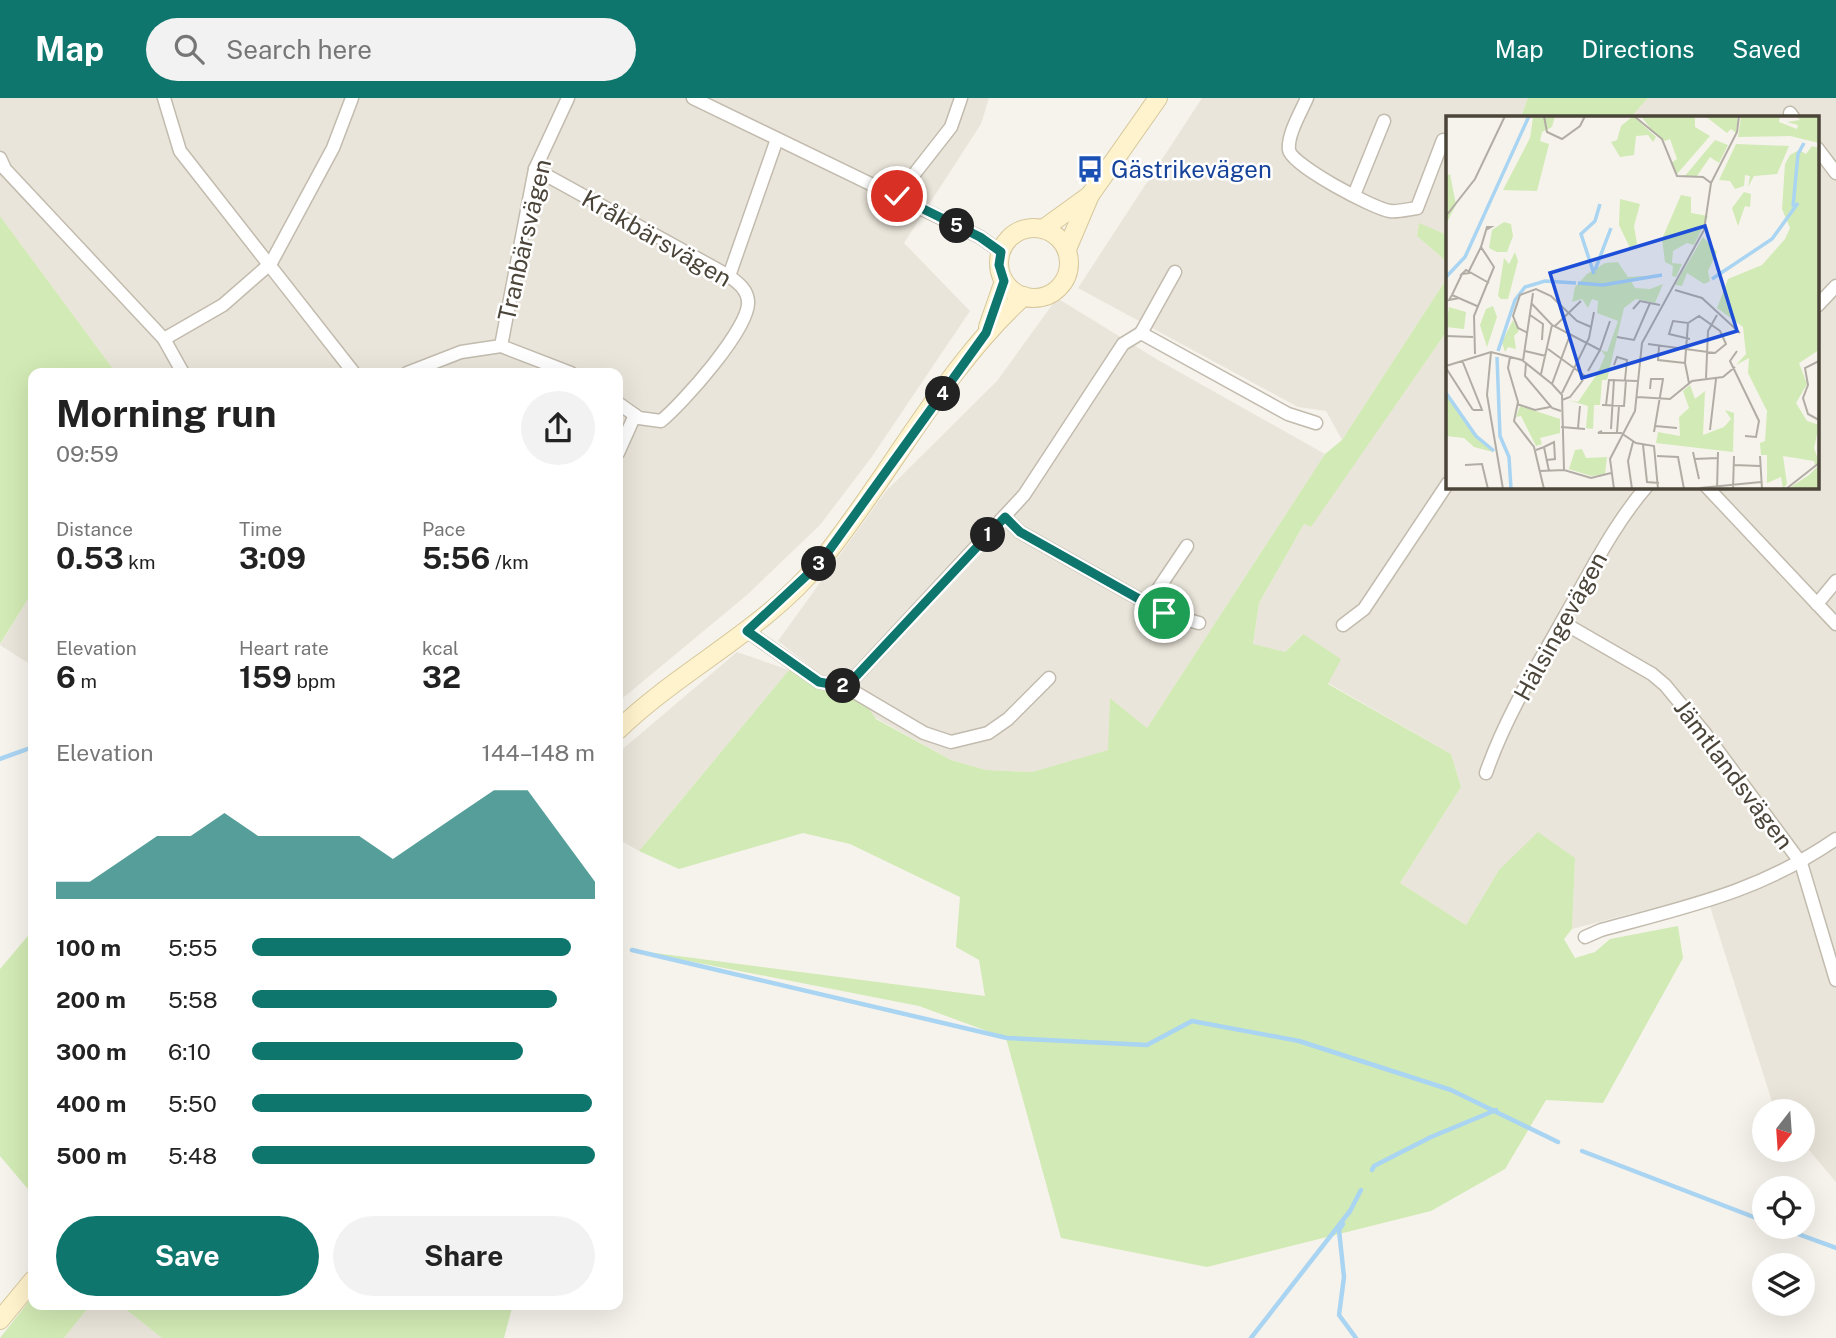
<!DOCTYPE html>
<meta charset="utf-8">
<style>
body{margin:0;font-family:"Public Sans",sans-serif;background:#f2f2f2;color:#222;height:100vh;display:flex;flex-direction:column;font-size:26px;white-space:nowrap}
*{box-sizing:border-box;margin:0}
p{font-size:23px;color:#767676}
.icon{flex:none;width:38px;height:38px;fill:none;stroke:currentColor;stroke-width:2;stroke-linecap:round;stroke-linejoin:round}
.map{position:relative;flex:1;overflow:hidden}
.panel{position:absolute;left:28px;top:270px;width:595px;height:942px;display:flex;flex-direction:column;background:#fff;border-radius:14px;box-shadow:0 7px 28px #0002}
.panel>*{flex:none}
.needle{width:46px;rotate:197deg}
.tools{position:absolute;left:1752px;top:1001px;display:grid;gap:14px}
.tools a{display:grid;place-items:center;width:63px;height:63px;border-radius:50%;background:#fff;box-shadow:0 7px 28px #0002;font-size:35px}
.pin{position:absolute;display:grid;place-items:center;width:60px;height:60px;color:#fff;margin:-30px;border:4px solid #fff;border-radius:50%;box-shadow:0 2px 7px #0007}
.km{position:absolute;width:35px;height:35px;margin:-18px;border-radius:50%;background:#222;color:#fff;font-size:19px;line-height:35px;text-align:center}
.round{display:grid;place-items:center;flex:none;width:74px;height:74px;border-radius:37px;background:#f2f2f2}
.summary{display:flex;align-items:center;justify-content:space-between;height:119px;padding:0 28px}
h1{font-size:38px;font-weight:700;line-height:52px}
.figures{display:grid;grid-template-columns:repeat(3,1fr);gap:10px;height:119px;padding:7px 28px}
.figures div{display:grid;align-content:center}
.figures b{font-size:30px;font-weight:700}
.figures small{font-size:19px;font-weight:400}
.figures p{font-size:19px}
.chart{height:196px;padding:14px 28px}
.chart p{display:flex;justify-content:space-between}
.chart svg{width:100%;height:126px;margin-top:7px;fill:#0f766e;opacity:.7}
.primary-button{display:flex;gap:14px;margin-top:auto;padding:14px 28px}
.primary-button a{flex:1;height:80px;border-radius:42px;background:#0f766e;color:#fff;font-size:28px;font-weight:700;line-height:80px;text-align:center}
.primary-button a+a{background:#f2f2f2;color:#222}
ul{padding:0 28px;list-style:none;font-size:23px}
li{display:grid;grid-template-columns:112px 84px 1fr;align-items:center;height:52px}
li i{height:18px;border-radius:9px;background:#0f766e}
header{display:flex;align-items:center;gap:42px;box-sizing:border-box;height:98px;padding:0 35px;background:#0f766e;color:#fff}
header strong{font-size:33px}
nav{display:flex;gap:38px;margin-inline-start:auto;font-size:24px}
.search{width:490px;height:63px;background:#f2f2f2;display:flex;align-items:center;gap:18px;box-sizing:border-box;padding:0 24px;border-radius:38px;color:#767676;font-size:26px}
.map>svg:first-child{display:block}
.residential{fill:#eae5da}
.green{fill:#d2eab5}
.lines{fill:none;stroke-linecap:round;stroke-linejoin:round}
.stream{stroke:#a9d4f2;stroke-width:4.5}
.street-casing{stroke:#c2bbae;stroke-width:15}
.secondary-casing{stroke:#d6c79b;stroke-width:20}
.street{stroke:#fff;stroke-width:12}
.secondary{stroke:#fff3cd;stroke-width:18}
.route-casing{stroke:#fff;stroke-width:14}
.route{stroke:#0f766e;stroke-width:9}
.labels{text-anchor:middle;dominant-baseline:central;stroke-width:5;stroke-linejoin:round;paint-order:stroke}
.transit-label{font-size:24px;fill:#164399;stroke:#fff;text-anchor:start}
.street-label{font-size:24px;fill:#4b4439;stroke:#fff}
.inset-river{fill:none;stroke:#a9d4f2;stroke-width:3.5}
.inset-road{fill:none;stroke:#b2ada4;stroke-width:2}
.view{fill:#1d4ed8;fill-opacity:0.15;stroke:#1d4ed8;stroke-width:3.5}
.inset-edge{fill:none;stroke:#4b4439;stroke-width:3.5}
</style>
<header>
<strong>Map</strong>
<div class="search"><svg class="icon" aria-label="search" viewBox="0 0 24 24"><circle cx="10" cy="10" r="6"/><path d="M15 15l6 6"/></svg>Search here</div>
<nav><a>Map</a><a>Directions</a><a>Saved</a></nav>
</header>
<div class="map">
<svg width="1836" height="1240" viewBox="0 0 1836 1240">
<rect width="100%" height="100%" fill="#f6f3ec"/>
<!-- residential -->
<g class="residential">
<path d="M0 0H989L981 26 904 145 970 213 871 360 820 427 747 497 618 604V275H116L0 118Z"/>
<path d="M1202 0H1528L1521 19H1448L1447 137 1419 126 1417 138 1447 164V180L1342 342 1326 313 1298 309 1078 190Z"/>
<path d="M1648 0H1836V1084L1803 1045 1802 1013H1775L1706 796 1572 831 1575 760 1499 772 1466 827 1400 785 1461 689 1451 656 1328 585 1302 536 1285 554 1253 547 1259 505 1304 426 1311 428 1447 233 1448 388H1817V19H1631Z"/>
<path d="M1057 200 1158 262 1325 356 1147 630 1110 600 1109 652 1032 674 986 672 951 662 876 620 778 543 886 393 997 283Z"/>
<path d="M33 493V568L0 547Z"/>
<path d="M737 554 789 572 639 753 618 741V655Z"/>
<path d="M91 1206H119L162 1240H64Z"/>
</g>
<!-- green -->
<g class="green">
<path d="M1528 0H1648L1631 19H1521Z"/>
<path d="M0 118 116 275H33V493L0 546Z"/>
<path d="M1419 125 1447 137V164L1417 138Z"/>
<path d="M1447 180V233L1311 429 1304 426 1259 505 1253 546 1285 554 1303 536 1341 561 1328 586 1451 656 1461 689 1400 785 1466 827 1499 772 1538 734 1575 760 1572 831 1564 841 1575 860 1595 854 1610 841 1678 828 1683 860 1603 1005 1546 1002 1505 1071 1431 1113 1207 1169 1061 1140 1006 940 919 908 632 852 985 898 979 862 956 849 960 799 850 746 803 735 679 771 639 753 789 572 837 599 842 596 859 597 876 621 951 662 986 672 1032 674 1108 652 1110 600 1147 630 1325 356 1342 342Z"/>
<path d="M33 832V1097L0 1058V871Z"/>
<path d="M33 1198V1206H91L64 1240H0Z"/>
<path d="M119 1206H513L504 1240H162Z"/>
</g>
<g class="lines">
<!-- stream -->
<g class="stream">
<path d="M0 661 33 649"/>
<path d="M632 852 1007 940 1147 947 1192 923 1299 943 1451 992 1558 1044"/>
<path d="M1582 1053 1764 1123"/>
<path d="M1372 1072 1374 1068 1431 1039 1496 1012"/>
<path d="M1349 1115 1361 1092"/>
<path d="M1343 1126 1339 1132 1344 1179 1339 1217 1356 1240"/>
<path d="M1779 1129 1836 1150"/>
<path d="M1251 1240 1350 1113"/>
</g>
<defs>
<g id="street">
<path d="M164 0 180 53 354 275"/>
<path d="M693 0 980 139 1001 154"/>
<path d="M1307 0C1301 14 1287 37 1289 52 1291 67 1374 111 1390 113 1398 114 1409 111 1417 110L1443 42"/>
<path d="M1790 15 1793 19"/>
<path d="M1817 50 1836 75"/>
<path d="M0 60 5 71 164 241 183 275"/>
<path d="M535 71 729 178C738 185 747 191 748 203 751 229 682 306 661 323L639 320 618 305"/>
<path d="M1354 97 1384 23"/>
<path d="M897 98 951 29 961 0"/>
<path d="M729 178 777 41"/>
<path d="M1817 208 1836 188"/>
<path d="M1141 235 1175 174"/>
<path d="M164 241 223 207 271 165 333 50 352 0"/>
<path d="M501 248 535 71 568 0"/>
<path d="M407 275 461 254 501 248 571 275"/>
<path d="M618 355 635 317"/>
<path d="M1706 388 1836 526"/>
<path d="M1005 419 1020 434 1164 515 1199 525"/>
<path d="M1148 506 1187 448"/>
<path d="M1817 506 1836 483"/>
<path d="M1562 524 1652 576 1665 587 1704 634 1801 765 1836 882"/>
<path d="M1343 527 1364 511 1448 385"/>
<path d="M747 533 819 584 846 589 924 635 951 644 988 635 1008 621 1049 580"/>
<path d="M846 589 1024 397 1123 246 1141 235 1288 316 1316 325"/>
<path d="M1486 675C1506 617 1539 565 1569 511 1593 469 1615 425 1647 388"/>
<path d="M1585 839 1601 832C1689 808 1759 794 1836 741"/>
</g>
<g id="secondary">
<circle cx="1034" cy="165" r="35"/>
<path d="M1043 131 1090 97"/>
<path d="M1067 151 1090 97 1158 0"/>
<path d="M988 229 1004 183"/>
<path d="M618 632C681 571 765 532 821 463 889 379 945 269 1024 198"/>
<path d="M0 1222 33 1182"/>
</g>
</defs>
<!-- street casing -->
<use href="#street" class="street-casing"/>
<!-- secondary casing -->
<use href="#secondary" class="secondary-casing"/>
<!-- street -->
<use href="#street" class="street"/>
<!-- secondary -->
<use href="#secondary" class="secondary"/>
</g>
<g class="lines">
<defs>
<path id="route" d="M897 98 980 139 1001 154 999 167 1004 183 986 235 820 465 747 533 819 584 846 589 1005 419 1020 434 1164 515"/>
</defs>
<!-- route casing -->
<use href="#route" class="route-casing"/>
<!-- route -->
<use href="#route" class="route"/>
</g>
<!-- icons -->
<defs>
<symbol id="bus-bare" viewBox="-9 -9 18 18"><path d="M-5-6H5V4H4V6H2V4H-2V6H-4V4H-5ZM-3.5-4V0h7V-4ZM-3.5 1.2v1.5H-2V1.2ZM2 1.2v1.5H3.5V1.2Z" fill="#1a4fb4" stroke="#fff" stroke-width="2.5" paint-order="stroke"/></symbol>
</defs>
<g fill-rule="evenodd">
<use href="#bus-bare" x="1071" y="52" width="38" height="38"/>
</g>
<g class="labels">
<!-- transit labels -->
<g class="transit-label">
<text x="1111" y="71">Gästrikevägen</text>
</g>
<!-- street labels -->
<g class="street-label">
<text transform="translate(657 140) rotate(30)">Kråkbärsvägen</text>
<text transform="translate(524 142) rotate(-77)">Tranbärsvägen</text>
<text transform="translate(1560 528) rotate(-61)">Hälsingevägen</text>
<text transform="translate(1734 676) rotate(53)">Jämtlandsvägen</text>
</g>
</g>
<!-- overview -->
<g transform="translate(1446 18)">
<rect width="373" height="373" fill="#f6f3ec"/>
<path d="M82 0H109L106 11 96 16 94 25 103 28 91 75 57 74 84 22 87 2ZM187 0 210 21 207 26 202 19 190 20 188 39 174 41 165 26 171 24 175 10ZM195 0H249V11L264 20 231 58 225 47 231 43 224 23 219 25 207 16ZM259 0H292L290 17 285 13 281 17ZM295 0H334L333 6 351 13 352 9 341 6 354 4 350 0H373V27L344 20 292 21ZM269 24 282 29 273 47 264 41 251 60 238 61ZM290 28 343 30 331 58 308 60 302 71 304 60 299 59 298 70 289 73 284 65 273 64ZM366 30 373 32V234L353 247 361 268 350 287 361 305 373 309 368 332 373 346 369 349 368 345 337 340 341 368 337 373 335 361 321 367V339H315L314 327 319 325 321 295 302 257 303 242 290 249 300 238 297 211 271 192 282 163 316 149 339 123 344 112 336 93 339 48 344 39 353 34 360 38ZM4 58 10 89 0 108V60ZM298 76 305 78 304 91 299 90 292 110 286 92ZM235 79 245 81V97L262 100 248 129 241 127 227 135 226 147 236 148 230 161 226 160 227 150 219 146 216 123ZM174 83 194 88 188 110 191 128 184 132 173 109ZM58 106 65 108 67 120 61 136H51L43 132 46 114ZM257 121 271 136 262 155 264 165 258 168 241 157 236 170 229 169ZM69 136 72 145 62 183H55L52 180 58 142 63 148ZM172 146 182 161 216 159 185 165 189 172 204 173 217 168 209 187 190 183 178 192 161 264H156L154 289H148L147 313 140 312 142 290 122 284 132 286 151 258 159 240 155 234 161 236 172 205 151 197 152 185 146 183 142 192 136 183 126 186 129 171 141 158 159 147ZM47 190 51 201 41 231 34 209 40 193ZM3 191 20 196 18 213 0 211ZM67 204 73 215 68 220 70 233 62 231 59 236 56 226ZM244 269 249 283 259 275 257 319 278 311 285 303 279 294 288 297 287 336 210 327 212 316 234 320 233 301 243 292 237 275ZM0 278 31 321 47 336 28 331 18 322 0 320ZM74 290 114 303V317L94 322 96 328 90 330 75 300 70 301ZM136 333 140 342 161 341 159 358 145 360 123 353 129 334ZM373 349V373H342L363 359Z" fill="#d2eab5"/>
<path class="inset-river" d="M347 91 352 38 358 27M149 154 165 112M148 158 135 118 149 105 154 88M0 161 19 141 83 0M266 163 326 123 352 87M132 167 157 169 216 159M52 235 69 184 79 171 99 165 130 167M51 241 54 320 63 341 65 373M0 277 30 320 48 335"/>
<path class="inset-road" d="M98 0 101 16 116 23 134 10 139 0M188 0 216 23 231 60 257 61 265 67M0 100 29 63 59 0M23 155 35 131M24 157 16 158 20 154 43 167M229 174 256 182 294 217M6 179 16 158M13 182 3 184 6 179 31 190M86 188 106 209 154 234 164 205M187 193 194 185 214 189M84 199 97 208 96 224M242 207 239 247 243 267M109 210 135 185M82 217 72 212 67 200 74 179 90 173 105 180 131 205 145 211M0 220 27 221M171 221 188 224 204 187M202 228 269 237 280 228 274 215 253 200 242 207 227 205 223 218 244 223M213 230 212 244 239 247M102 233 139 260M79 235 100 240M291 235 284 245 313 305 310 321 299 320M45 236 41 279 57 373M29 238 28 200 48 151 35 131 41 111H45L40 114M64 241 62 252 72 286 68 305 88 331 98 373M16 244 36 294H27M77 245 87 177M373 245 359 252 362 269 357 282 362 298 373 304M80 247 79 260 106 292 115 295M168 249 171 241 181 244 179 264M0 250 45 236 76 244 106 268 116 279 118 354M0 252 27 294M142 255 154 234M95 258 106 209M260 262 262 215 271 199M106 268 124 219M204 273 205 263H217L208 316M116 277 143 222 148 196M191 281 224 283 246 265 277 261 289 251M116 284 124 281 137 264M71 288 89 294 104 291M156 289 178 290 180 264M160 289 163 264 191 265M209 310 231 312M115 311 139 313M132 312 134 290M165 313 168 263M264 314 270 263M156 315 152 317H175L190 327 208 330 212 373M171 316 173 290M197 329 201 366 213 367M98 331 108 326 109 343 101 344M90 334 98 331 103 355M247 336 253 363M211 340 232 341 238 373M314 340 316 373M248 343 272 342M19 349 36 348 42 373M288 349 314 350M94 355 118 354 145 362 165 357M254 372 315 366M168 373 164 343 189 295 196 227 258 114 265 67 291 16 293 0M186 373 182 345 187 326M271 373 272 336M287 373 288 340M340 373 373 347"/>
<path class="view" d="M259 110 291 215 136 262 104 157Z"/>
<rect width="373" height="373" class="inset-edge"/>
</g>
</svg>
<div class="tools">
<a><svg class="needle" viewBox="-14 -14 28 28"><path d="M0-13l5 13h-10z" fill="#e53935"/><path d="M0 13l5-13h-10z" fill="#767676"/></svg></a>
<a><svg class="icon" aria-label="locate" viewBox="0 0 24 24"><circle cx="12" cy="12" r="6"/><path d="M12 2v4M12 18v4M2 12h4M18 12h4"/></svg></a>
<a><svg class="icon" aria-label="layers" viewBox="0 0 24 24"><path d="M12 4l9 5-9 5-9-5zM3 14l9 5 9-5"/></svg></a>
</div>
<div class="pin" style="left:1164px;top:515px;background:#1e9e55"><svg class="icon" aria-label="arrive" viewBox="0 0 24 24"><path d="M6 21V4h12l-3 4 3 4H6"/></svg></div>
<div class="pin" style="left:897px;top:98px;background:#d93025"><svg class="icon" aria-label="check" viewBox="0 0 24 24"><path d="M5 12l5 5 9-10"/></svg></div>
<b class="km" style="left:988px;top:437px">1</b>
<b class="km" style="left:843px;top:588px">2</b>
<b class="km" style="left:819px;top:466px">3</b>
<b class="km" style="left:943px;top:296px">4</b>
<b class="km" style="left:957px;top:128px">5</b>
<section class="panel">
<div class="summary"><div><h1>Morning run</h1><p>09:59</p></div><a class="round"><svg class="icon" aria-label="share" viewBox="0 0 24 24"><path d="M12 15V3M7 8l5-5 5 5M5 13v7h14v-7"/></svg></a></div>
<div class="figures">
<div><p>Distance</p><b>0.53<small> km</small></b></div>
<div><p>Time</p><b>3:09</b></div>
<div><p>Pace</p><b>5:56<small> /km</small></b></div>
</div>
<div class="figures">
<div><p>Elevation</p><b>6<small> m</small></b></div>
<div><p>Heart rate</p><b>159<small> bpm</small></b></div>
<div><p>kcal</p><b>32</b></div>
</div>
<div class="chart"><p><span>Elevation</span>144–148 m</p>
<svg viewBox="0 0 160 44" preserveAspectRatio="none"><path d="M0 44V38L10 38L20 30L30 22L40 22L50 14L60 22L70 22L80 22L90 22L100 30L110 22L120 14L130 6L140 6L150 22L160 38V44z"/></svg>
</div>
<ul>
<li><b>100 m</b>5:55<i style="width:93%"></i></li>
<li><b>200 m</b>5:58<i style="width:89%"></i></li>
<li><b>300 m</b>6:10<i style="width:79%"></i></li>
<li><b>400 m</b>5:50<i style="width:99%"></i></li>
<li><b>500 m</b>5:48<i style="width:100%"></i></li>
</ul>
<div class="primary-button"><a>Save</a><a>Share</a></div>
</section>
</div>
